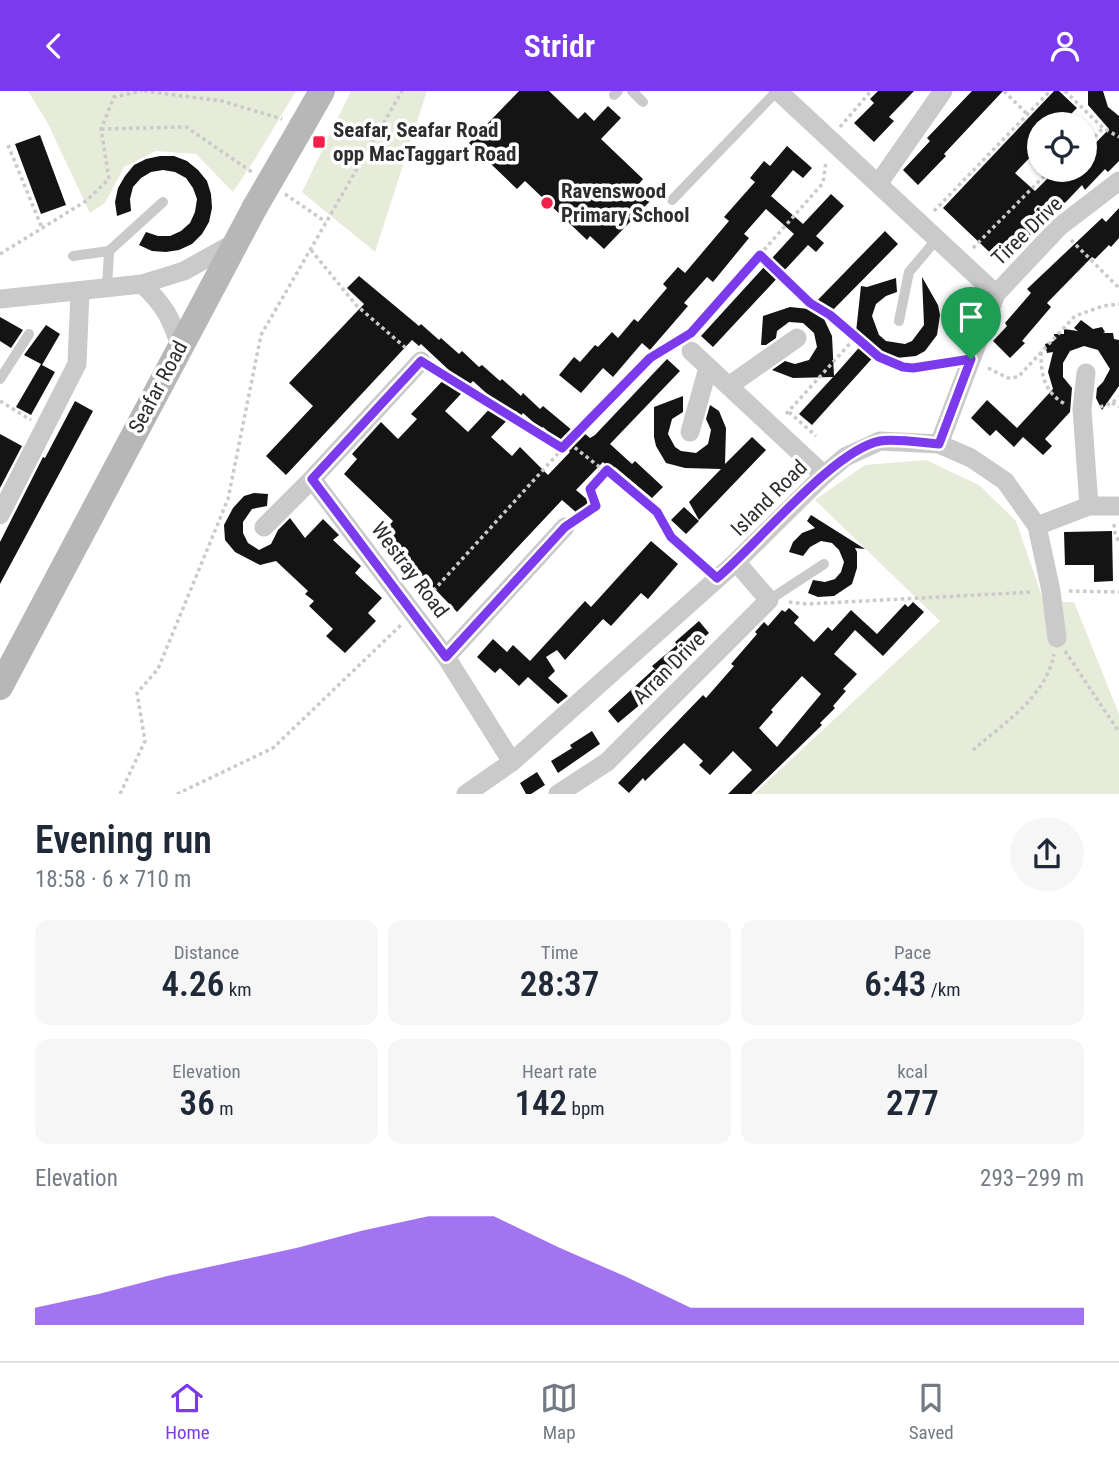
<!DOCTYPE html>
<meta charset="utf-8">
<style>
body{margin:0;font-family:"Roboto Condensed",sans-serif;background:#f6f6f7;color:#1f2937;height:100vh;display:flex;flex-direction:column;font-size:26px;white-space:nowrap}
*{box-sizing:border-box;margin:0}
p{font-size:23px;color:#747a83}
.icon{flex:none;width:38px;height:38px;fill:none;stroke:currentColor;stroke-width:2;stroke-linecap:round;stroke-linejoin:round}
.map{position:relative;height:703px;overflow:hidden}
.drawer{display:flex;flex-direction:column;background:#fff;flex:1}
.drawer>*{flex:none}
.tools{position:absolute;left:1027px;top:21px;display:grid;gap:14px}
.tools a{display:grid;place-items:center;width:70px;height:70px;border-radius:50%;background:#fff;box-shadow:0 2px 5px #0004;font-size:35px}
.pin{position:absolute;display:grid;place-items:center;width:60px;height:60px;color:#fff;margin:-72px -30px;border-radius:50% 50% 50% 0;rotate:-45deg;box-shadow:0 0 7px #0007}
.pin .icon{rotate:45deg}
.round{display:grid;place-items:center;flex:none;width:74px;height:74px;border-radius:37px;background:#f6f6f7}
.overview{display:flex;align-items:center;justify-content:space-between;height:119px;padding:0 35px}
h1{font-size:38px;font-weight:600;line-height:52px}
.metrics{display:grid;grid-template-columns:repeat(3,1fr);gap:10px;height:119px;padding:7px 35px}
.metrics div{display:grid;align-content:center;border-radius:14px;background:#f6f6f7;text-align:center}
.metrics b{font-size:35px;font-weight:600}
.metrics small{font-size:19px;font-weight:400}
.metrics p{font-size:19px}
.chart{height:196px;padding:14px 35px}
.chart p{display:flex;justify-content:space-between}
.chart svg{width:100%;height:126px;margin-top:7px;fill:#7c3aed;opacity:.7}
header{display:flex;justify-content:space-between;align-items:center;height:91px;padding:0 35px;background:#7c3aed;color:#fff;font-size:32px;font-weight:600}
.tab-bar{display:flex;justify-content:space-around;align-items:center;height:98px;border-top:2px solid #e0e1e3;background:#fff;font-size:19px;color:#747a83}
.tab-bar a{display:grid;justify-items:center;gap:4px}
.tab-bar .on{color:#7c3aed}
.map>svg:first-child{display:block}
.green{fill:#e6ecd9}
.building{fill:#141414;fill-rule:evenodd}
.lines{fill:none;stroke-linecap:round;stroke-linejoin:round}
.path{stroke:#cacaca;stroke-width:3.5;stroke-dasharray:3.5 3.5;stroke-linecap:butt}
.lane{stroke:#cacaca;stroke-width:10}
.street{stroke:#cacaca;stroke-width:19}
.secondary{stroke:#b7b7b7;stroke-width:26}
.secondary-bridge{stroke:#b7b7b7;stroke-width:26}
.route-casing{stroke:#fff;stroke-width:14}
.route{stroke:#7c3aed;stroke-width:9}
.poi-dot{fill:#f41f4a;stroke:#fff;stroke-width:2.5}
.labels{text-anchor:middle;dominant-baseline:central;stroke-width:7;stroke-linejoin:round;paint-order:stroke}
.poi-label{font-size:21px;font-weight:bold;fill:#2d2d2d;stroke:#fff;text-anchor:start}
.street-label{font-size:21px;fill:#2d2d2d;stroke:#fff}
</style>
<header><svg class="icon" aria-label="back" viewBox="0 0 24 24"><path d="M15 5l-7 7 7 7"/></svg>Stridr<svg class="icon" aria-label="person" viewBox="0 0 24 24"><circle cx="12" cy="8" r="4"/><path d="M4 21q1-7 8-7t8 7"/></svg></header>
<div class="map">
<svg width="1119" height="703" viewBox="0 0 1119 703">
<rect width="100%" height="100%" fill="#fff"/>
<!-- green -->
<g class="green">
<path d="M28 0H296L255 68 233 101 196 63 156 60 124 76 105 112 90 122 47 31Z"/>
<path d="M351 0H427L375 161 302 101Z"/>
<path d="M926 369 979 394 1016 430 1044 511H1074L1119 623V703H754L940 530 815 409 865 374Z"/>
</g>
<!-- building -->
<g class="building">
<path d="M519 0H549L578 28 585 21 594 30 608 15 621 27 601 48 643 88 638 94 652 108 604 158 590 145 587 149 525 90 517 98 469 52Z"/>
<path d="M878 0H914L889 26 894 30 874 51 854 32 874 12 870 8Z"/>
<path d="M972 0H1003L944 63 946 65 918 94 903 79 930 50 927 47Z"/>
<path d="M1054 0H1059L1077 17 1061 33H1040V56L1015 82 1035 100 1056 79H1085V63L1109 38 1088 14V0H1103L1108 16 1119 25V70L1108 81 1105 78 1085 99 1082 94 1063 114 1061 112 1002 173 943 117Z"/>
<path d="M40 44 66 114 41 123 15 53Z"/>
<path d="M787 55 812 77 803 87 793 79 771 105 803 133 831 103 844 115 816 145 824 152 816 161 808 154 713 256 701 245 794 143 766 118 744 143 749 147 713 191 707 186 684 212 688 215 650 259 642 252 613 286 603 277 581 302 559 284 574 266 580 271 595 254 598 256 612 241 618 247 634 228 638 231 667 197 663 193 678 176 685 182 729 130 724 126 755 91 750 87 764 70 770 75Z"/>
<path d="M160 65H174L187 70 198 79 207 90 211 103 212 117 209 131 202 143 192 153 179 159 166 161 152 160 139 154 146 141 158 145H170L181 140 190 132 195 121 197 108 193 97 186 87 175 81 163 79 151 81 141 87 133 96 130 108 131 120 117 125 115 111 118 97 125 85 134 74 146 68Z"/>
<path d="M1119 117V147L1111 156 1109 154 1095 168 1092 166 1047 212 1051 216 1022 250 1025 252 1010 267 993 250 1007 235 1005 232 1031 202 1027 198 1102 127 1106 131Z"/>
<path d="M885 140 898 153 824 228 832 245 834 285 864 251V249L863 251 855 250 861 195 867 196 896 187 897 201 886 205 876 213 872 225 879 244 886 250 905 253 912 250 924 234 922 186 938 214 940 224 937 244 925 260 916 265 896 267 877 262 812 334 799 323 833 286 793 287 772 279 785 270 795 273 809 269 817 256 814 242 803 232 789 231 777 240 776 247 766 254H761L763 225 790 216 809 218Z"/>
<path d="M359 185 419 235 421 233 439 249 441 247 459 263 462 260 479 276 482 274 500 290 502 288 521 305 523 302 540 318 543 315 579 345 583 341 590 347 595 344 667 268 680 280 610 353 632 373 635 370 663 396 652 407 615 376 612 380 603 371 576 399 589 410 578 423 562 409 457 521 382 443 393 430 344 383 357 368 352 363 381 331 398 348 417 328 411 323 451 281 421 253 419 255 412 249 286 384 266 365 313 315 289 292 364 213 347 197ZM473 290 496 311 468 341 445 320ZM516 320 521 325 523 322 541 338 543 336 570 361 548 384 520 356 512 365 491 346Z"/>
<path d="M0 226 23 239 11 257 0 250Z"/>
<path d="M1081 229 1093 238 1102 236 1105 241 1103 242H1113L1114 248 1119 249V295L1102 319 1096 307 1097 297 1103 291 1110 278 1098 259 1084 255 1070 260 1063 272V286L1072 297 1070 321 1045 348 1052 355 1043 364 1023 346 1014 356 996 339 990 345 971 327 987 309 1017 337 1053 298 1048 281 1053 261 1047 262 1045 253 1054 250V243H1064V238L1078 240 1074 237Z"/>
<path d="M46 234 60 243 42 274 55 281 31 324 16 316 41 273 24 264Z"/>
<path d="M683 305V321L672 328 668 343 675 356 681 360 696 362 708 353 711 339 706 328 710 314 719 320 726 337 725 373 752 346 766 359 699 429 689 411 721 378 685 377 666 372 656 355 654 346V316Z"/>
<path d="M75 310 93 320 0 493V451L43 366 45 367Z"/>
<path d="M0 343 22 355 0 397Z"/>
<path d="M254 402 268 403 267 415 252 418 243 431V442L248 452 259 459 271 453 278 439 290 427 305 447 323 428 339 444 333 449 361 475 355 482 382 507 368 522 376 530 345 562 326 545 333 538 309 515 314 510 305 503 308 500 276 470 260 474 235 461 225 449 224 434 233 417 244 405Z"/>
<path d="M684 416 699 430 686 443 671 429Z"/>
<path d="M811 424 865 458 855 457 857 461V477L852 493 834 505 818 506 808 502 813 489 825 491 835 488 841 481 844 471 839 459 832 452 821 450 810 456 803 465 789 461 793 451 802 442 815 437 807 430Z"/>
<path d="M1112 440 1113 490 1094 491V474H1065L1064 441Z"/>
<path d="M651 450 678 473 648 508 641 502 611 535 603 528 565 569 557 559 546 566 555 580 548 587 568 605 558 613 528 586 519 595 500 577 495 582 477 566 493 548 507 561 513 554 530 570 585 510 591 516Z"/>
<path d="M913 511 924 521 883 565 855 539 834 563 857 583 843 598 846 600 833 615 835 617 820 632 822 634 751 703H728L752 679 733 660 710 684 699 674 703 670 684 652 645 690 643 687 629 702 618 692 703 604 706 607 734 575 731 573 757 543 755 541 764 531 768 535 782 519 785 521 789 517 799 526 794 532 814 551 828 536 832 540 851 519 877 543 905 513 908 516ZM802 585 821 603 777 656 759 637 773 621 771 619Z"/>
<path d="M699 530 709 542 685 563 675 551Z"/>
<path d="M677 554 687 566 662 586 652 575Z"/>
<path d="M654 578 664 590 641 609 633 601 642 612 618 632 608 620Z"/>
<path d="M592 640 600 653 558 682 551 670 572 657 575 662 570 654Z"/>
<path d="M537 681 545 694 531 703H526L520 692Z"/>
</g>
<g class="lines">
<!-- path -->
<g class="path">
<path d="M144 0 222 10 282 28"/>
<path d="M1004 0 1027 23"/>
<path d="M1065 0 1103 37 1119 46"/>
<path d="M840 36 871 0"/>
<path d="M101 38 186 36 252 81"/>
<path d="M8 54 42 137"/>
<path d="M1085 56 1103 37"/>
<path d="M285 103 326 131"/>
<path d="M934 120 1050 0"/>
<path d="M1071 149 1119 197"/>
<path d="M973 157 1050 79"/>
<path d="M311 159 356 214 407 258"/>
<path d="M0 163 86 110 109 88 101 38 114 6 142 0"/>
<path d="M760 164 810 212 830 224 879 266 903 276 913 277 951 271"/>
<path d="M690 243 823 92 826 70"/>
<path d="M1041 261C1041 284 1044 301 1065 313"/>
<path d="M988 277 1008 287 1018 286 1075 225 1103 215 1119 213"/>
<path d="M436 279 563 357 574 356 657 421 671 446 704 475"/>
<path d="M0 310 31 329"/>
<path d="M1112 312 1119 316"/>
<path d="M1100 316 1112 312 1119 306"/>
<path d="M789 321 816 345"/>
<path d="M786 323 855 247"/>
<path d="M578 427 596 415 590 398 607 379"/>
<path d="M1114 433 1115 442 1119 451"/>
<path d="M1069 500 1119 501"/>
<path d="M424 510 563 357 650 267 674 252"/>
<path d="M789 511 807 513 1033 501"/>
<path d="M1065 560 1119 641"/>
<path d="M973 659C1004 632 1046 606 1054 563"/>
<path d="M120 703 145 650 137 602 158 578 228 408 261 244 402 0"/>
<path d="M177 703 273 657 402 533"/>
</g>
<!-- lane -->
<g class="lane">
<path d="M632 0 643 11"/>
<path d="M614 4 618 0"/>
<path d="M672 109 777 0"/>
<path d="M109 160 163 111"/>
<path d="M73 165 109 160 107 197"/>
<path d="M899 230 909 181 936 149"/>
<path d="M0 288 29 243"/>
<path d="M769 509 824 473"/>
</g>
<!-- street -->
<g class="street">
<path d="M778 0 996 203"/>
<path d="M878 93 943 0"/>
<path d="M142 193C164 214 171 226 180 255"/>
<path d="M0 208 142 193 184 180 234 152"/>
<path d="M691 260 824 384"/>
<path d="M1086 282 1082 318 1089 415"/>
<path d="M730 294 797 247"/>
<path d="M690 341 708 277"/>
<path d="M939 353 996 203 1059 136 1119 90"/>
<path d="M312 388 446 566 512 671"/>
<path d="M0 424 77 273 80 201"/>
<path d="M1037 435 1089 415H1119"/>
<path d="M264 436 312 388 421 270"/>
<path d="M446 566 565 436"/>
<path d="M466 703 512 671 736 471 824 384 845 366 880 350 939 353 971 367 1005 390 1037 435 1051 500 1057 547"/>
<path d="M558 703 607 671 769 509 736 471"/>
</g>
<!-- secondary -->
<g class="secondary">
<path d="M302 35 322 0"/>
<path d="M0 596 255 116"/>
</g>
<!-- secondary-bridge -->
<path class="secondary-bridge" d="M255 116 302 35"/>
</g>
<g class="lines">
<defs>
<path id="route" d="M760 164 810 212 830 224 879 266 903 276 913 277 971 268 939 353C924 352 894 347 880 350 833 359 757 454 717 487L671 446 657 421 607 379 590 398 596 415 565 436 446 566 312 388 421 270 562 357 650 267 691 242Z"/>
</defs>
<!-- route casing -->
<use href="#route" class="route-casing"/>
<!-- route -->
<use href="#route" class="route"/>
</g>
<!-- markers -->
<g class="poi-dot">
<rect x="312" y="44" width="14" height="14" rx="3.5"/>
<circle cx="547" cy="112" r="7"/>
</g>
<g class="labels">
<!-- poi labels -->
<g class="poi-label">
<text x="333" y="39">Seafar, Seafar Road<tspan x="333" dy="24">opp MacTaggart Road</tspan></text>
<text x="561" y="100">Ravenswood<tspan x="561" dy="24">Primary School</tspan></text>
</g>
<!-- street labels -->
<g class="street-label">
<text transform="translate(1027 140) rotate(-44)">Tiree Drive</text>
<text transform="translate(158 296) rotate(-62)">Seafar Road</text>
<text transform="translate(769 407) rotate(-45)">Island Road</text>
<text transform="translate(410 479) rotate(53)">Westray Road</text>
<text transform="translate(669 577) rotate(-45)">Arran Drive</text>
</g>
</g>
</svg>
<div class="tools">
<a><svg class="icon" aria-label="locate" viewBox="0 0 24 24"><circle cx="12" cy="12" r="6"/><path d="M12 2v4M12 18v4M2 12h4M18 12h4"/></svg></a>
</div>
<div class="pin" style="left:971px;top:268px;background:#1e9e55"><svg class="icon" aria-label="arrive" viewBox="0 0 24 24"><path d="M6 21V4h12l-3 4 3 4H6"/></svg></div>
</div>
<section class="drawer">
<div class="overview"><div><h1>Evening run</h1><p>18:58 · 6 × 710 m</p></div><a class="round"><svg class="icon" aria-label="share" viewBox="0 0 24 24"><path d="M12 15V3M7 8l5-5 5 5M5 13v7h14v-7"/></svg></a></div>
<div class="metrics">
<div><p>Distance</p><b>4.26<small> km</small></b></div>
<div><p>Time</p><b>28:37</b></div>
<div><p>Pace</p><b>6:43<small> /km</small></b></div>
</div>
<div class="metrics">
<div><p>Elevation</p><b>36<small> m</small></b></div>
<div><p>Heart rate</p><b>142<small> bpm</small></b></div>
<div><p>kcal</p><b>277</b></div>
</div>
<div class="chart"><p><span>Elevation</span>293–299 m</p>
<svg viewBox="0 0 160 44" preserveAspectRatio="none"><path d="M0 44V38L10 33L20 27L30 22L40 17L50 11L60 6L70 6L80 17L90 27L100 38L110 38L120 38L130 38L140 38L150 38L160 38V44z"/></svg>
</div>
</section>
<nav class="tab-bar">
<a class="on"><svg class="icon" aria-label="home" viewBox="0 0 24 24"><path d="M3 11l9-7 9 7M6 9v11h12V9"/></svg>Home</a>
<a><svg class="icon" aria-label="map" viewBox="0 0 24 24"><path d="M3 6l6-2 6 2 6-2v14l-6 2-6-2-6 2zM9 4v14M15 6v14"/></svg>Map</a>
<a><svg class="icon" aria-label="saved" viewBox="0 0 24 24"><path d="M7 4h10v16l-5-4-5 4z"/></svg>Saved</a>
</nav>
